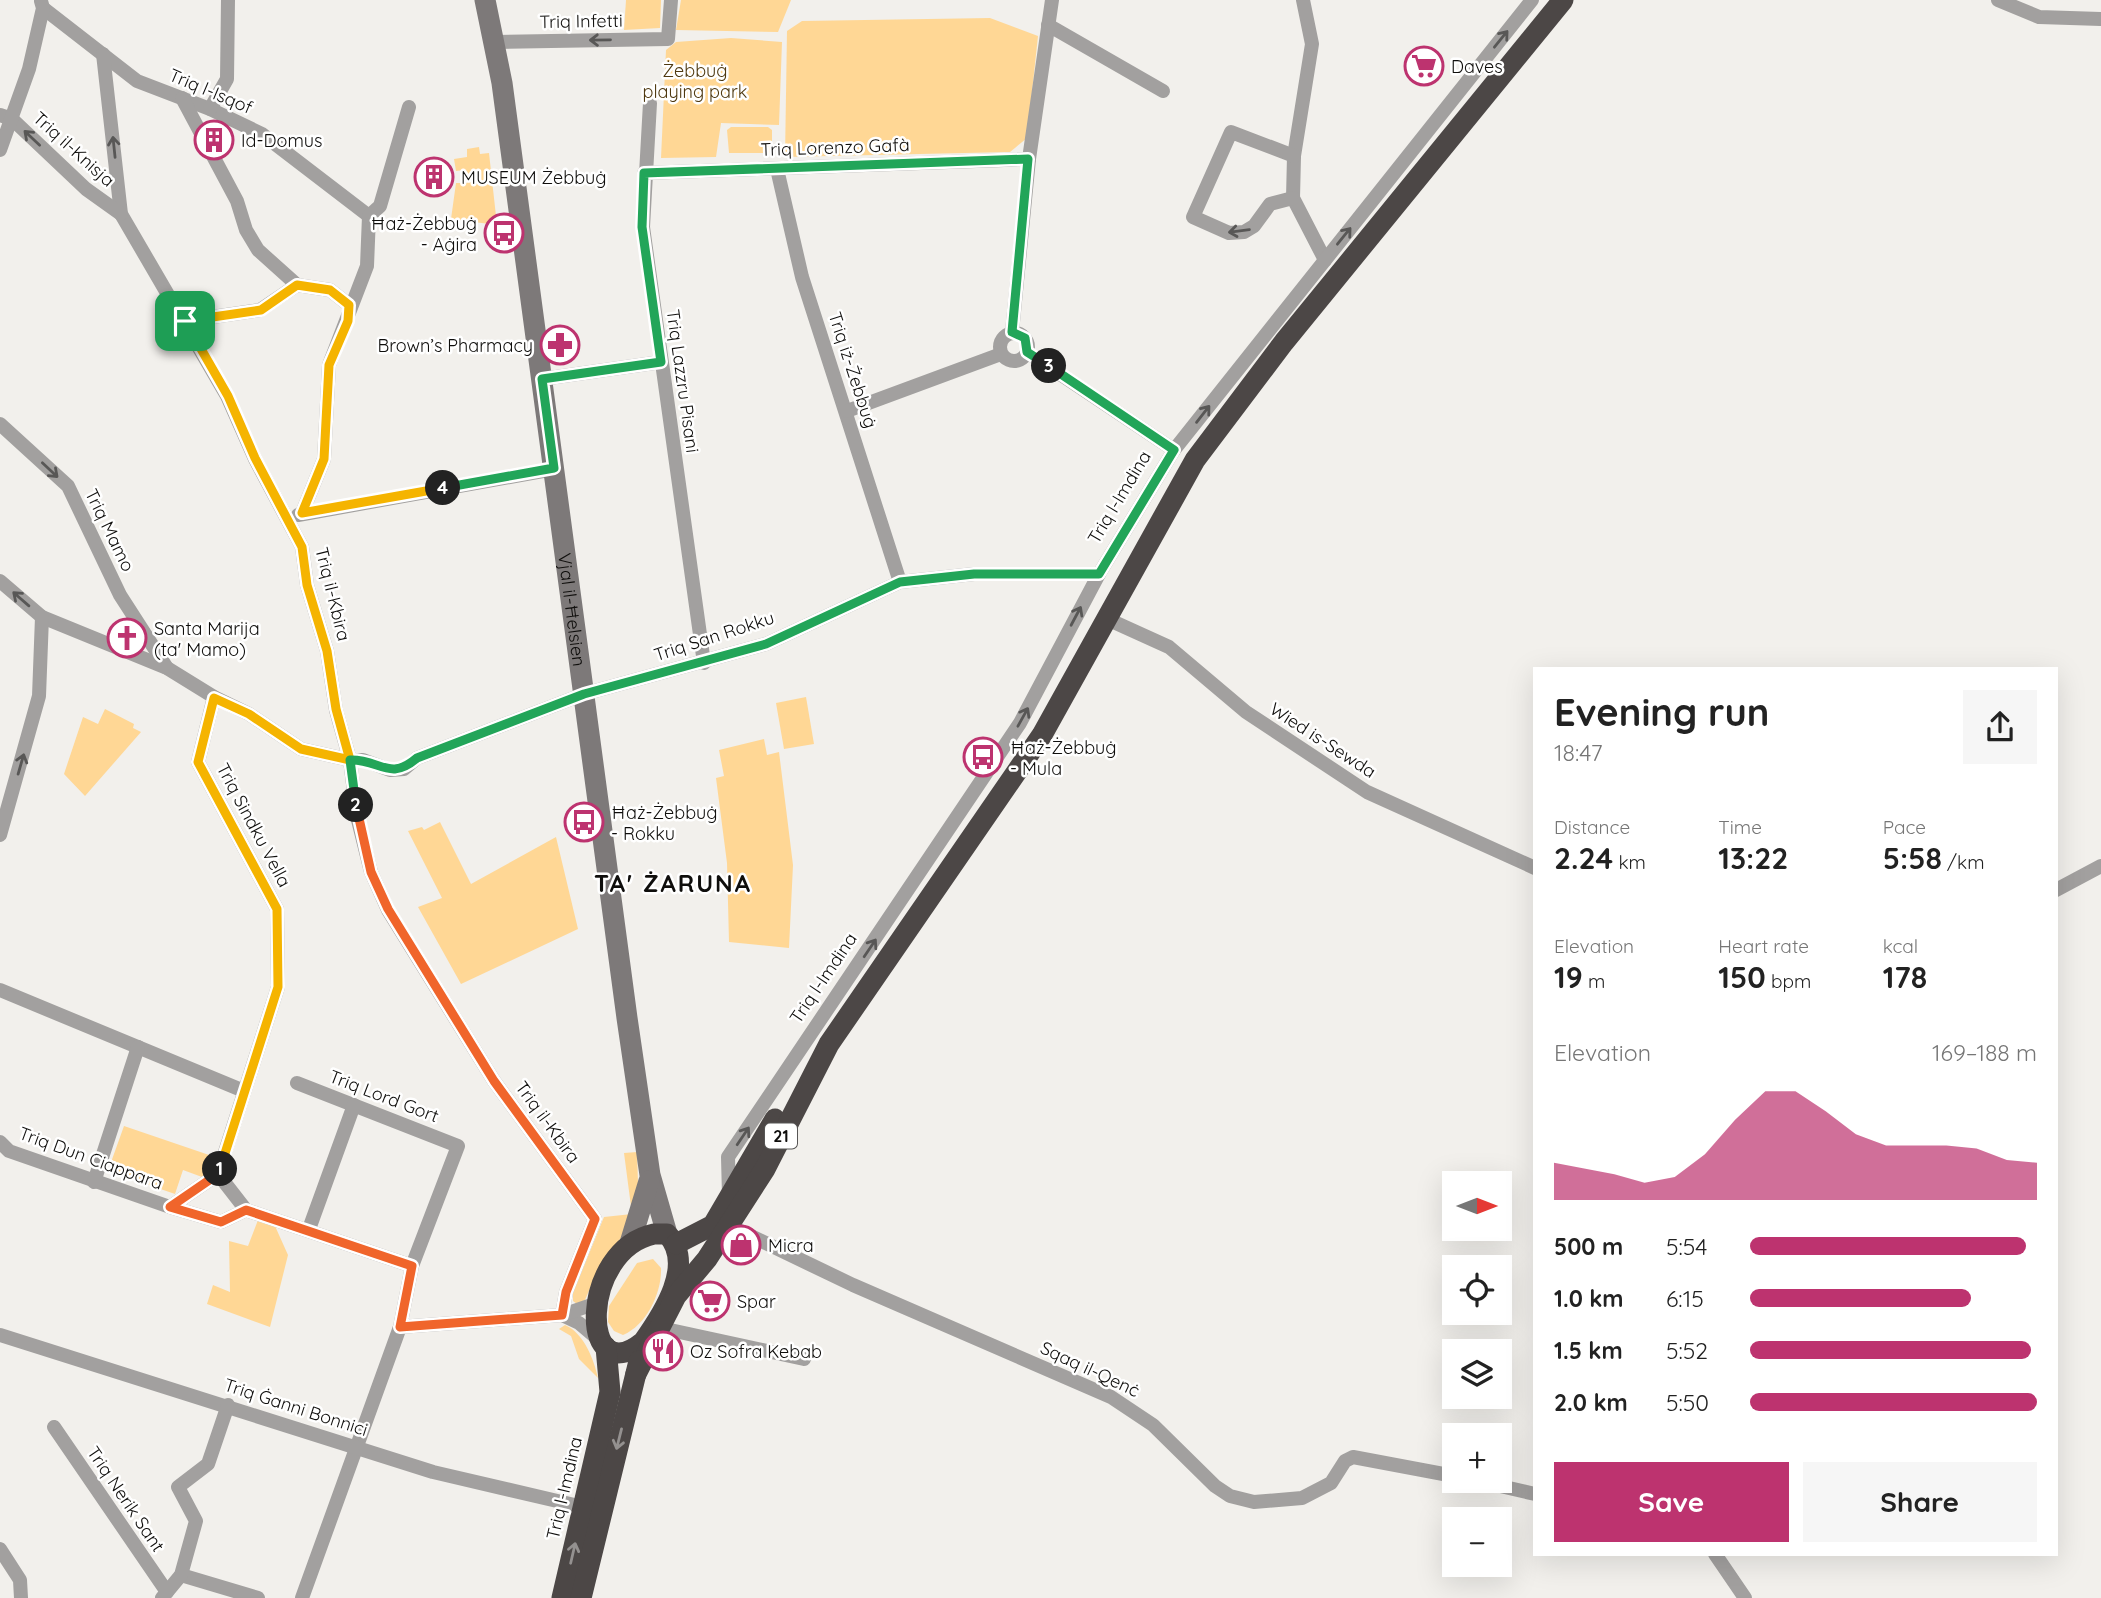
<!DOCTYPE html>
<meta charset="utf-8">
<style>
body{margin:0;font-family:Quicksand,sans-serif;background:#f6f6f6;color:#222;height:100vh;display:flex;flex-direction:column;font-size:26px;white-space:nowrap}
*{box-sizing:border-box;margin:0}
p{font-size:23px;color:#767676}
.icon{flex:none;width:38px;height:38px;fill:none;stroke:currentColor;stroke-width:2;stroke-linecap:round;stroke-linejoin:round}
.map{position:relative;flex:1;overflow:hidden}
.side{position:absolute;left:1533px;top:667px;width:525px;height:889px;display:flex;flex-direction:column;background:#fff;border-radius:0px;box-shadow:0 7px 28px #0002}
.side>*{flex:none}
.needle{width:46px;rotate:90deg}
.controls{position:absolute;left:1442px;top:1171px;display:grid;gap:14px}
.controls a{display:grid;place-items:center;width:70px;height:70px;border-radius:0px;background:#fff;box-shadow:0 7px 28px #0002;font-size:35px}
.pin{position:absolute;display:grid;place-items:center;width:60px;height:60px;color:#fff;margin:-30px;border-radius:14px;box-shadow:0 4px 10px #0006}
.km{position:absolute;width:35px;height:35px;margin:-18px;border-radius:50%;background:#222;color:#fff;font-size:19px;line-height:35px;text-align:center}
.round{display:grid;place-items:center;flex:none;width:74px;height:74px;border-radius:0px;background:#f6f6f6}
.summary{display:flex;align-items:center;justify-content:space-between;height:119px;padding:0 21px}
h1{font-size:38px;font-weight:700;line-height:52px}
.metrics{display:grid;grid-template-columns:repeat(3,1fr);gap:10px;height:119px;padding:7px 21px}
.metrics div{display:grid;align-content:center}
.metrics b{font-size:30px;font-weight:700}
.metrics small{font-size:19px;font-weight:400}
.metrics p{font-size:19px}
.chart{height:196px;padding:14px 21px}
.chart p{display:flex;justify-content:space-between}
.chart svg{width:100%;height:126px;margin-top:7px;fill:#bd336f;opacity:.7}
.button{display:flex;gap:14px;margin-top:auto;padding:14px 21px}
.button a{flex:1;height:80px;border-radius:0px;background:#bd336f;color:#fff;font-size:28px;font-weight:700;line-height:80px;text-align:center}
.button a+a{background:#f6f6f6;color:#222}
ul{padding:0 21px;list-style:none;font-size:23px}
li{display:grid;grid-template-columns:112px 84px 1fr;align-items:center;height:52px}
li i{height:18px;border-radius:9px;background:#bd336f}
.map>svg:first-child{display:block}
.green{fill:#ffd795}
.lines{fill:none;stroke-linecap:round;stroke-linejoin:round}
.street{stroke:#a2a09f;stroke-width:14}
.secondary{stroke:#7d7979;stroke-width:21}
.highway{stroke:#4c4746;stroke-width:21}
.oneway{stroke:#585756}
.oneway2{stroke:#949190}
.split-1-casing{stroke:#fff;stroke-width:14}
.split-2-casing{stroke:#fff;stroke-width:14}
.split-3-casing{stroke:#fff;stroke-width:14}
.split-4-casing{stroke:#fff;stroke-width:14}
.split-5-casing{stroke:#fff;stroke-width:14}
.split-1{stroke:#f5b400;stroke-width:9}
.split-2{stroke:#f0652b;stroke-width:9}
.split-3{stroke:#22a559;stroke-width:9}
.split-4{stroke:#22a559;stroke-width:9}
.split-5{stroke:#f5b400;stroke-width:9}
.labels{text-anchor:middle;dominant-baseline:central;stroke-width:5;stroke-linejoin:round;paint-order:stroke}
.shield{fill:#fff;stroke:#575655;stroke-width:2}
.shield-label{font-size:16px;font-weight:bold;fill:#0f0e0c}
.street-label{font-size:18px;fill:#0f0e0c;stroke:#fff}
.poi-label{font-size:18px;fill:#0f0e0c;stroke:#fff;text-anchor:start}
.park-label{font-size:18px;fill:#4e380f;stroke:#fff}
.district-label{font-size:24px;font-weight:bold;letter-spacing:2px;fill:#0f0e0c;stroke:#fff}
</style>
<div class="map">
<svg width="2101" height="1598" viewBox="0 0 2101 1598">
<rect width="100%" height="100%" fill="#f2f0ec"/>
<!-- green -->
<g class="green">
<path d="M626 0H661L660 28 624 30Z"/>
<path d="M681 0H791L778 32 676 30Z"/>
<path d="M990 18 1038 36 1027 138 1010 152 785 157 787 31 802 21Z"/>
<path d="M731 38 782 42 779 125 721 123 716 157 661 158 666 50 676 42Z"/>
<path d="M731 127H768L772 130V150L769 153H729L727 130Z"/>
<path d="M479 147 480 154 489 153 497 225 451 219 456 183H467L465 170 456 171 454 159 467 157V149Z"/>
<path d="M806 697 814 744 784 749 776 703Z"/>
<path d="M105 709 134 724 133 728 141 732 85 796 64 774 83 717 98 724Z"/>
<path d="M764 739 767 755 779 752 793 865 789 948 729 942 727 863 716 778 724 776 719 750Z"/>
<path d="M440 822 471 884 556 837 578 929 461 984 418 907 442 898 408 831 422 827 424 830Z"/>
<path d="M124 1126 215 1157 211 1171 202 1177 183 1170 175 1194 114 1173 110 1165Z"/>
<path d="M637 1152 639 1214 599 1267 585 1300 577 1304 573 1301V1293L604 1217 632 1214 624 1153Z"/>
<path d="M258 1220 275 1226 288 1255 270 1327 207 1304 213 1285 230 1292 229 1241 248 1246Z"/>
<path d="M653 1259 661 1268C662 1292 647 1325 623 1335L614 1331 608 1322 609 1306 637 1263Z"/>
<path d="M565 1325C584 1333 594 1360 598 1378L579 1359 571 1336 559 1329Z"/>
</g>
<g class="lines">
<!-- street -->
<g class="street">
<path d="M1303 0 1312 44 1294 156 1293 198 1325 260"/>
<path d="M1998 0 2039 17 2101 19"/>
<path d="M43 8 137 81 210 109 262 134 369 216"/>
<path d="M1048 25 1163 91"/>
<path d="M495 42 668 39 671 0"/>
<path d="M103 54 121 214 227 396 255 459 302 547 307 585 327 651 336 710 350 760 357 816 371 872 388 910 494 1081 595 1219 566 1292 562 1315"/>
<path d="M182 98 237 201 246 230 258 250 297 285 330 290 349 305"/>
<path d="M650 103 643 227 704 663"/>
<path d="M210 109 227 79 228 0"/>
<path d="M0 115 12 119 86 189 121 214"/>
<path d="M0 150 29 69 43 8 41 1"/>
<path d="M777 169 802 277 900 582"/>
<path d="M644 173 1029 159"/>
<path d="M1293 198 1270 204 1254 226 1244 232 1229 233 1193 217 1231 132 1294 156"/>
<path d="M185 321 260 310 297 285"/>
<path d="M1012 332 1029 159 1052 0"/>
<circle cx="1014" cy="347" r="14"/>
<path d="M1027 352 1174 450"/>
<path d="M542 379 661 362"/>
<path d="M847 411 1001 354"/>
<path d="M0 424 68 486 120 595 167 668"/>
<path d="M302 513 324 459 329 365 367 266 369 216 380 206 409 107"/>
<path d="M298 515 554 469"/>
<path d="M0 581 42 617 167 668 214 697 249 714 301 749 350 760H363L390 770 404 769 417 758 584 694 766 644 900 582 974 574H1099"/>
<path d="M1105 618 1169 647 1246 712 1367 792 1535 868"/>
<path d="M214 697 198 762 277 909 278 987 218 1174"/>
<path d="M0 835 39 696 42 617"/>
<path d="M2056 890 2101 866"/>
<path d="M0 990 244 1091"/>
<path d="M297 1083 458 1146 412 1266 400 1327 302 1598"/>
<path d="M0 1142 9 1151 170 1207 218 1174 246 1210 412 1266"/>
<path d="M94 1182 138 1047"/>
<path d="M729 1196 728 1157 1020 723 1099 574 1174 450 1532 0"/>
<path d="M170 1207 221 1222 246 1210"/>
<path d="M730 1226 853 1285 1111 1397 1153 1425 1215 1486 1230 1496 1254 1502 1302 1498 1331 1483 1345 1461 1353 1457 1454 1476"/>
<path d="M309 1229 354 1105"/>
<path d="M562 1315 579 1323 599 1340"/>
<path d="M400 1327 562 1315 597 1303"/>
<path d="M661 1328 804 1359"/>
<path d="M0 1335 433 1472 583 1507"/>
<path d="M54 1427 167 1592"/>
<path d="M1474 1480 1535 1494"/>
<path d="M0 1549 20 1580 21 1598"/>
<path d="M1715 1554 1745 1598"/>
<path d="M181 1575 258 1598"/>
<path d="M162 1598 181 1575 196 1521 178 1487 208 1464 228 1405"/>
</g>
<!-- secondary -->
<g class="secondary">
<path id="s1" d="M485 0 502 83 627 1018 650 1175 667 1234"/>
<path d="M630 1243 649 1181"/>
</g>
<!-- highway -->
<g class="highway">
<path d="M654 1234H667C696 1264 663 1314 643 1342 579 1393 579 1250 654 1234Z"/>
<path d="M676 1244 713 1225 775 1119"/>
<path d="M636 1374 676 1296 707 1259 765 1169 829 1044 1042 735 1195 460 1284 342 1563 0"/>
<path d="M562 1598 610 1392 606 1347"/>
<path d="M581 1598 639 1361"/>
</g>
</g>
<!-- one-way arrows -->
<defs><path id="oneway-shaft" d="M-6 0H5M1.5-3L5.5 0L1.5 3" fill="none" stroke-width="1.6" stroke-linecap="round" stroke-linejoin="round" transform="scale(1.75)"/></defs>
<g class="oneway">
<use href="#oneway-shaft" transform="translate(1501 39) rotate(-51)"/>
<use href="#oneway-shaft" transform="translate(600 40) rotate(179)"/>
<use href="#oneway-shaft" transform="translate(32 138) rotate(-137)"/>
<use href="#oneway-shaft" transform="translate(114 147) rotate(-96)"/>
<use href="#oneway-shaft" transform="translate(1239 231) rotate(173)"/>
<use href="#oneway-shaft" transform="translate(1344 236) rotate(-51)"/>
<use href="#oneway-shaft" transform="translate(1203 414) rotate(-52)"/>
<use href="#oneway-shaft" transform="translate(50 470) rotate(43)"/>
<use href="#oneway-shaft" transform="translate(21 599) rotate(-139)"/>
<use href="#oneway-shaft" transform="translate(1076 616) rotate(-62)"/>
<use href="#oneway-shaft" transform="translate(1023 717) rotate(-61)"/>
<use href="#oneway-shaft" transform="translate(21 764) rotate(-74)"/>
<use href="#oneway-shaft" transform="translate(870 948) rotate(-56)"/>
<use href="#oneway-shaft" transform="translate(743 1136) rotate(-56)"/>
</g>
<g class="oneway2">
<use href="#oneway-shaft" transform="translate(619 1439) rotate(104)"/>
<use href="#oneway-shaft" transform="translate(573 1553) rotate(-77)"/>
</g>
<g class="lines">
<defs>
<path id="split-1" d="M185 321 228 396 255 458 302 547 307 585 327 651 336 709 350 760 301 749 249 714 214 698 198 762 277 909 278 987 220 1169"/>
<path id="split-2" d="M220 1169 218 1174 170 1207 221 1222 246 1210 412 1266 400 1327 562 1315 566 1292 595 1219 494 1081 388 909 371 872 356 805"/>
<path id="split-3" d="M356 805 350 760C380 759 389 782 417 758L584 694 766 644 900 582 974 574H1099L1174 450 1049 366"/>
<path id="split-4" d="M443 488 554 468 542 379 661 362 642 227 644 173 1028 159 1012 332 1025 338 1027 352 1049 366"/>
<path id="split-5" d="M185 321 261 310 297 285 330 290 349 305 348 321 329 365 324 459 302 513 443 488"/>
</defs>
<!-- split-1 casing -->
<use href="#split-1" class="split-1-casing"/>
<!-- split-2 casing -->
<use href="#split-2" class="split-2-casing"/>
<!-- split-3 casing -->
<use href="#split-3" class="split-3-casing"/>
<!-- split-4 casing -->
<use href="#split-4" class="split-4-casing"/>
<!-- split-5 casing -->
<use href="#split-5" class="split-5-casing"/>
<!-- split-1 -->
<use href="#split-1" class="split-1"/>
<!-- split-2 -->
<use href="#split-2" class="split-2"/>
<!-- split-3 -->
<use href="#split-3" class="split-3"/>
<!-- split-4 -->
<use href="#split-4" class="split-4"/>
<!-- split-5 -->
<use href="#split-5" class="split-5"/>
</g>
<!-- icons -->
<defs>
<symbol id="supermarket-ring" viewBox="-11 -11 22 22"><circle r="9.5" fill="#fff" stroke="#bd336f" stroke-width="1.5"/><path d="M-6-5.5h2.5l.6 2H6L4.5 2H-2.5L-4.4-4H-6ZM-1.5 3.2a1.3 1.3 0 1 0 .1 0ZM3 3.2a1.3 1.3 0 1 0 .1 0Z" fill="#bd336f"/></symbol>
<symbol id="building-ring" viewBox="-11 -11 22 22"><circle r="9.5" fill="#fff" stroke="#bd336f" stroke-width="1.5"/><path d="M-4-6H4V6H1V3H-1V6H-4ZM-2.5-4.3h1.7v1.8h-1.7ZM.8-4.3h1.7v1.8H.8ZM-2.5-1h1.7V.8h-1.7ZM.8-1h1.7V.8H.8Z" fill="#bd336f"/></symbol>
<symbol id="bus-ring" viewBox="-11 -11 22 22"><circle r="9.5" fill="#fff" stroke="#bd336f" stroke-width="1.5"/><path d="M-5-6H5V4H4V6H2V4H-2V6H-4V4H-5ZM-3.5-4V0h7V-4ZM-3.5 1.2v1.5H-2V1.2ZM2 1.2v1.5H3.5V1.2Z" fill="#bd336f"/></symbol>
<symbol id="pharmacy-ring" viewBox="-11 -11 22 22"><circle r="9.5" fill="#fff" stroke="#bd336f" stroke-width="1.5"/><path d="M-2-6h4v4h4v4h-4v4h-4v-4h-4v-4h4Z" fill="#bd336f"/></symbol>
<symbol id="church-ring" viewBox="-11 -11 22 22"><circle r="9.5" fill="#fff" stroke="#bd336f" stroke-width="1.5"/><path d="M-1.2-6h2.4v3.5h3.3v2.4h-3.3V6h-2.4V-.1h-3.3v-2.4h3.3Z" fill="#bd336f"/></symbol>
<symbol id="shop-ring" viewBox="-11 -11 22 22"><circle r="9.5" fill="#fff" stroke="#bd336f" stroke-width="1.5"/><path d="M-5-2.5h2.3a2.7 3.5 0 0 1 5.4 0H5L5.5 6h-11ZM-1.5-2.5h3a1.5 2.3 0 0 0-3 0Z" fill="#bd336f"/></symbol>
<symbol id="restaurant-ring" viewBox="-11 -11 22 22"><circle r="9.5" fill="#fff" stroke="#bd336f" stroke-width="1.5"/><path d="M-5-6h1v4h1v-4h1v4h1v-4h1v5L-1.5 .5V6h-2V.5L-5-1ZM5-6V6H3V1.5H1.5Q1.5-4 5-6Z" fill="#bd336f"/></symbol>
</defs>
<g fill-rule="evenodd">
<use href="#supermarket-ring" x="1402" y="44" width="44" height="44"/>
<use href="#building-ring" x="192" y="118" width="44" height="44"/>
<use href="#building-ring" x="412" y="155" width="44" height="44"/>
<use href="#bus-ring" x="482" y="211" width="44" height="44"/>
<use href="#pharmacy-ring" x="538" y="323" width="44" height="44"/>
<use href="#church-ring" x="105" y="616" width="44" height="44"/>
<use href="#bus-ring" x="961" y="735" width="44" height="44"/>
<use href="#bus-ring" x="562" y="800" width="44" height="44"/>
<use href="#shop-ring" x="719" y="1223" width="44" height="44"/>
<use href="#supermarket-ring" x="688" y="1279" width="44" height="44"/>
<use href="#restaurant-ring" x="641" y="1329" width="44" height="44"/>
</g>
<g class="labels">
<!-- shield labels -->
<rect class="shield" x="765" y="1123.5" width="32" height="25" rx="5"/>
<g class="shield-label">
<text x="781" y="1136">21</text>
</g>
<!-- street labels -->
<g class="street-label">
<text transform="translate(581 21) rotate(-1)">Triq Infetti</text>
<text transform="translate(211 91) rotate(23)">Triq l-Isqof</text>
<text transform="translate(835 147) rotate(-2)">Triq Lorenzo Gafà</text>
<text transform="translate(74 149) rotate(42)">Triq il-Knisja</text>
<text transform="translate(853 370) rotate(72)">Triq iż-Żebbuġ</text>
<text transform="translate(683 381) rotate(82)">Triq Lazzru Pisani</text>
<text transform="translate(1119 497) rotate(-59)">Triq l-Imdina</text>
<text transform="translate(110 530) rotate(64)">Triq Mamo</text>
<text transform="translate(333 594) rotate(76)">Triq il-Kbira</text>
<text stroke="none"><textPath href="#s1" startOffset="616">Vjal il-Ħelsien</textPath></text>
<text transform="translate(714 636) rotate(-18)">Triq San Rokku</text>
<text transform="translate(1323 740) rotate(33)">Wied is-Sewda</text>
<text transform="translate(254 825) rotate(62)">Triq Sindku Vella</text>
<text transform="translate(823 978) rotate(-56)">Triq l-Imdina</text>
<text transform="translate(384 1096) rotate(21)">Triq Lord Gort</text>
<text transform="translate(548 1122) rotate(54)">Triq il-Kbira</text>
<text transform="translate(91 1158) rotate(20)">Triq Dun Ciappara</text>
<text transform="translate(1090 1369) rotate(25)">Sqaq il-Qenċ</text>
<text transform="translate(296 1407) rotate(18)">Triq Ġanni Bonnici</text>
<text transform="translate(564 1488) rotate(-77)">Triq l-Imdina</text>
<text transform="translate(126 1499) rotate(56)">Triq Nerik Sant</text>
</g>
<!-- poi labels -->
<g class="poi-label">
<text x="1451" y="66">Daves</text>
<text x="241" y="140">Id-Domus</text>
<text x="461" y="177">MUSEUM Żebbuġ</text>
<text x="477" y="223" text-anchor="end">Ħaż-Żebbuġ<tspan x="477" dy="21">- Aġira</tspan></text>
<text x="533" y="345" text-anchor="end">Brown’s Pharmacy</text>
<text x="154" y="628">Santa Marija<tspan x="154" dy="21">(ta' Mamo)</tspan></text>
<text x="1010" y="747">Ħaż-Żebbuġ<tspan x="1010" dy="21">- Mula</tspan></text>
<text x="611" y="812">Ħaż-Żebbuġ<tspan x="611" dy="21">- Rokku</tspan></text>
<text x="768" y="1245">Micra</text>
<text x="737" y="1301">Spar</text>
<text x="690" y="1351">Oz Sofra Kebab</text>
</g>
<!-- park labels -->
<g class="park-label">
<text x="695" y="70">Żebbuġ<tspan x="695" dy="21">playing park</tspan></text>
</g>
<!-- district labels -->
<g class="district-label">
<text x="673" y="883">TA' ŻARUNA</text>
</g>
</g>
</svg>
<div class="controls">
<a><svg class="needle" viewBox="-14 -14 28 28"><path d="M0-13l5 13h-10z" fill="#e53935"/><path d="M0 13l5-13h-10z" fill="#767676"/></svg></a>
<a><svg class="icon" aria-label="locate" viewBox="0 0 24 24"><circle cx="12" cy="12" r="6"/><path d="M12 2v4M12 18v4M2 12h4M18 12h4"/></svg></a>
<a><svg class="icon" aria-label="layers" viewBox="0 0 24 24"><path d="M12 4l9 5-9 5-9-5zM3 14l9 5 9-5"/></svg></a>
<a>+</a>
<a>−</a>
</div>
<div class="pin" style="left:185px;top:321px;background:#1e9e55"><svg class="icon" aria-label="arrive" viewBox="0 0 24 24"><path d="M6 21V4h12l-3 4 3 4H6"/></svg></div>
<b class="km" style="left:220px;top:1169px">1</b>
<b class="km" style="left:356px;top:805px">2</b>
<b class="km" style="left:1049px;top:366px">3</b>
<b class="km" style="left:443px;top:488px">4</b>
<section class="side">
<div class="summary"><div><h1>Evening run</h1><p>18:47</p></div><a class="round"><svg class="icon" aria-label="share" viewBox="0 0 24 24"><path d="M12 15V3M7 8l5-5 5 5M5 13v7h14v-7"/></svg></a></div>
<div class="metrics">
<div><p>Distance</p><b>2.24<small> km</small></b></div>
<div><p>Time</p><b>13:22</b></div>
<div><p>Pace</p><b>5:58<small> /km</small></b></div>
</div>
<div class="metrics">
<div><p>Elevation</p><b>19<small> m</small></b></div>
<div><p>Heart rate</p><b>150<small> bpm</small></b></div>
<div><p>kcal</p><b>178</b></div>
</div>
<div class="chart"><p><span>Elevation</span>169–188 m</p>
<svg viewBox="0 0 160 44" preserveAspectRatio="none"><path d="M0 44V31L10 33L20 35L30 38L40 36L50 28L60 16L70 6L80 6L90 13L100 21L110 25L120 25L130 25L140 26L150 30L160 31V44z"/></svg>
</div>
<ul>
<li><b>500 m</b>5:54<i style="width:96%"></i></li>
<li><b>1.0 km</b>6:15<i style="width:77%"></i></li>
<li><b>1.5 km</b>5:52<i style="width:98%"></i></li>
<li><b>2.0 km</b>5:50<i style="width:100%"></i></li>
</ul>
<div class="button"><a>Save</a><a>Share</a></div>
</section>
</div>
